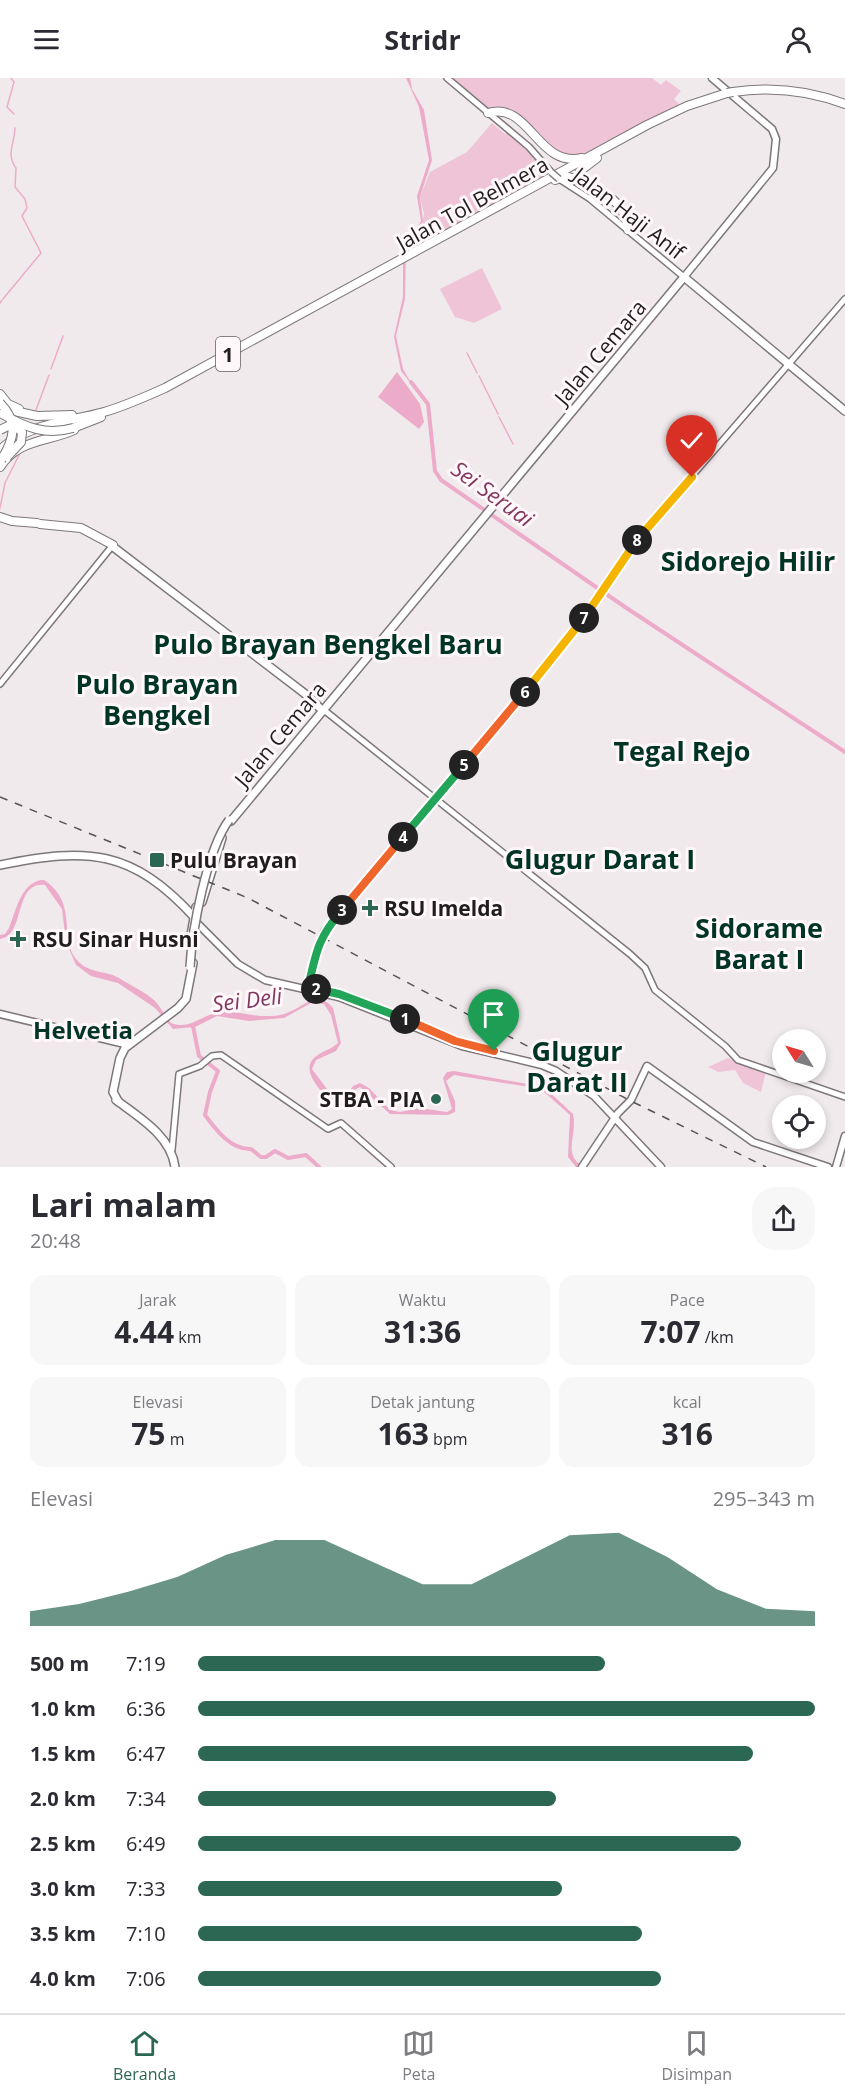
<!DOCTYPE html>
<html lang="id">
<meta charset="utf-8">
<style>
body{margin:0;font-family:"Open Sans",sans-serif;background:#f7f7f7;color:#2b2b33;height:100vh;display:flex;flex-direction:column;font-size:22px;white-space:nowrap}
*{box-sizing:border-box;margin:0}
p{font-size:20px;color:#7c7c81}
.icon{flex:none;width:33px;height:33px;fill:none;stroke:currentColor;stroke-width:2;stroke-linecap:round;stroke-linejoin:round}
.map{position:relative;height:1089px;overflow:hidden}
.panel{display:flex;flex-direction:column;background:#fff;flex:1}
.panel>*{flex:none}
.needle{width:39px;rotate:307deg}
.buttons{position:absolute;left:772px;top:951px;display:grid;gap:12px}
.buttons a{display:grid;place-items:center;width:54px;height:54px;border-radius:50%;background:#fff;box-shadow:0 3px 9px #0003;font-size:30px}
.pin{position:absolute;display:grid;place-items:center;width:51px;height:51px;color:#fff;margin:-62px -26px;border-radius:50% 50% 50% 0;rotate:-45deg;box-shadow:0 0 6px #0007}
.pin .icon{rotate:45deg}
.km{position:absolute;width:30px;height:30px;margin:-15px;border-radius:50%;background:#222;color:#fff;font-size:16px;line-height:30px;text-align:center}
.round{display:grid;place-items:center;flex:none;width:63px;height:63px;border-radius:24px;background:#f7f7f7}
.headline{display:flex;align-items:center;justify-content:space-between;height:102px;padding:0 30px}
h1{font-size:33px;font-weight:700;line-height:45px}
.metrics{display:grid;grid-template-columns:repeat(3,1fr);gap:9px;height:102px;padding:6px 30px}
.metrics div{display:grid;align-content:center;border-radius:15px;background:#f7f7f7;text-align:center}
.metrics b{font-size:30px;font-weight:700}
.metrics small{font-size:16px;font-weight:400}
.metrics p{font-size:16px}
.chart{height:168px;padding:12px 30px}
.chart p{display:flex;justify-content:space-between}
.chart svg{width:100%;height:108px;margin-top:6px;fill:#2b6753;opacity:.7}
ul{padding:0 30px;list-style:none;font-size:20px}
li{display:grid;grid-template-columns:96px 72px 1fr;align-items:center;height:45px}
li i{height:15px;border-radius:8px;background:#2b6753}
header{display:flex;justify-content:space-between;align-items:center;height:78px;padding:0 30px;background:#fff;font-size:27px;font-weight:700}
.dock{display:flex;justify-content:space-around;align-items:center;height:84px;border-top:2px solid #e1e1e2;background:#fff;font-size:16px;color:#7c7c81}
.dock a{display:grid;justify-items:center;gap:3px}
.dock .selected{color:#2b6753}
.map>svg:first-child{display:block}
.green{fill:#efc4d7}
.water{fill:#ecacc9}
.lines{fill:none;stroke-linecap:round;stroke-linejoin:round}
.stream{stroke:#ecacc9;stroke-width:1.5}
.river{stroke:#ecacc9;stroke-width:4}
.secondary-casing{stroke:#7d777a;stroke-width:8}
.primary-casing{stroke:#7d777a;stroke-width:9}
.trunk-casing{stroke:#7d777a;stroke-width:10}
.motorway-casing{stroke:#7d777a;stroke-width:10}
.secondary{stroke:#fff;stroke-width:5}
.primary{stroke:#fff;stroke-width:6}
.trunk{stroke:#fff;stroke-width:7}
.motorway{stroke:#fff;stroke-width:8}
.rail{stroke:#575354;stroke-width:1.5;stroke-dasharray:8 8;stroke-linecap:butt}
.secondary-bridge-casing{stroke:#7d777a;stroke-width:8;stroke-linecap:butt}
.trunk-bridge-casing{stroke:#7d777a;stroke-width:10;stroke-linecap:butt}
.motorway-bridge-casing{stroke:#7d777a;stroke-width:10;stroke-linecap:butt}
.secondary-bridge{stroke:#fff;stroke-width:5}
.trunk-bridge{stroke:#fff;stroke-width:7}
.motorway-bridge{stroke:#fff;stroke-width:8}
.split-1-casing{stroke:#fff;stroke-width:12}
.split-2-casing{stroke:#fff;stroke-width:12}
.split-3-casing{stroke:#fff;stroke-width:12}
.split-4-casing{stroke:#fff;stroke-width:12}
.split-5-casing{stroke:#fff;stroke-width:12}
.split-6-casing{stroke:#fff;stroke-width:12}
.split-7-casing{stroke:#fff;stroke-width:12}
.split-8-casing{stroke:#fff;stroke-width:12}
.split-9-casing{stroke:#fff;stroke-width:12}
.split-1{stroke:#f0652b;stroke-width:8}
.split-2{stroke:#22a559;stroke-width:8}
.split-3{stroke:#22a559;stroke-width:8}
.split-4{stroke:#f0652b;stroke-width:8}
.split-5{stroke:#22a559;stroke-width:8}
.split-6{stroke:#f0652b;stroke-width:8}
.split-7{stroke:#f5b400;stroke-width:8}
.split-8{stroke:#f5b400;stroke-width:8}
.split-9{stroke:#f5b400;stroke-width:8}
.poi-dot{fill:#2b6753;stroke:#fff7fa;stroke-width:2}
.labels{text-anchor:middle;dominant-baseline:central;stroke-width:6;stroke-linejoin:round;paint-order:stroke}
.shield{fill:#fff7fa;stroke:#635e60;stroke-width:1.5}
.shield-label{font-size:20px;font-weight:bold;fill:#201d1e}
.street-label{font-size:21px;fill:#201d1e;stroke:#fff7fa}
.poi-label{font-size:21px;font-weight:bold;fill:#201d1e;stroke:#fff7fa;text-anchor:start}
.water-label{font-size:22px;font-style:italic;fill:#82375e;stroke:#fff7fa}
.quarter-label{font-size:24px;font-weight:bold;fill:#003526;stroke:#fff7fa}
.district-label{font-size:27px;font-weight:bold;fill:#003526;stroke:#fff7fa}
</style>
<header><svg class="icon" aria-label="menu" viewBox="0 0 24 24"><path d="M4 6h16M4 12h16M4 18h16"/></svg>Stridr<svg class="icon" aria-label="person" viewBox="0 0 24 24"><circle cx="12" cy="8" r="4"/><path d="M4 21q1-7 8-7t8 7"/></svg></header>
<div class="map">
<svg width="845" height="1089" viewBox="0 0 845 1089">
<rect width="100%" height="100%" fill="#f1eaed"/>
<!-- green -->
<g class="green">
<path d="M452 0H652L661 7 666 2 681 13 674 21 679 26 586 75C543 96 533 18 489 31Z"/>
<path d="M492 45 505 56 508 54 528 72 546 97 406 174 408 164 421 149 424 136 420 119 430 94 467 74Z"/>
<path d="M482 190 502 231 474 245 455 239 440 211Z"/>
<path d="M728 980 766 994 761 1014 743 1005 735 992 718 994 708 989Z"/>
</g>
<!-- water -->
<g class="water">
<path d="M406 0H410L412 11 424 32 432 82 420 119 423 143 406 168 405 221 396 258 403 291 413 308 401 293 394 259 403 219V173L421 143 417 118 429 82 419 29Z"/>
<path d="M397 294 420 326 424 344 419 351 378 319Z"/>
<path d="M44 802C79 825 58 860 77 882 89 896 105 892 119 900 130 907 145 914 155 923 162 930 164 938 171 945 188 952 200 939 215 935 235 930 259 943 284 936 302 931 316 910 333 930L341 965 336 973 316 982 312 991 336 1023H342L353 1008 360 1005 369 1010 390 1032 400 1034 420 1030 447 1034 452 1031 443 1000 447 994 454 993 544 1009 573 1036C578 1058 561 1076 584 1089H576L568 1079 570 1037 543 1013 536 1010 454 997 446 1003 455 1023V1034L448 1037 390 1036 360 1009C350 1013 349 1025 339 1029L335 1028C325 1017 299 994 314 980 321 973 331 972 338 965L331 937 324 926 311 925 284 940 249 943 217 938 195 949 173 951 155 930 118 905 91 898 76 887 66 864 62 831 45 807C13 803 26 858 0 861V857L5 856 9 850C16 832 22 802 44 802Z"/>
</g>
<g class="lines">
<!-- stream -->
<g class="stream">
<path d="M11 0 14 4 7 29 14 36"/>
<path d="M3 221 41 175 22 138 27 130 25 121 15 109 16 90C6 76 14 68 15 50"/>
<path d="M0 225 2 222"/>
<path d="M467 275 477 295"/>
<path d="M51 291 63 258"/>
<path d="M479 298 498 336"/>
<path d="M36 332 49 297"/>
<path d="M499 339 513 366"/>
<path d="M0 430 5 405 21 373"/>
</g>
<!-- river -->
<g class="river">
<path d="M411 304 428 326 435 393 441 402 625 529 845 674"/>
<path d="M193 948 199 978 218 993 210 1014 205 1037C216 1052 231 1072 251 1071L261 1079H266L275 1073 288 1080 306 1077 319 1089"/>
</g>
<defs>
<g id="secondary">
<path d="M447 0 529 69 551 94"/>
<path d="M559 101 590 121 684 199"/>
<path d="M0 606 113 467"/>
<path d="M324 632 630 876 645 890 655 912 725 968 738 982 845 1019"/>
<path d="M308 910 319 865 324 853 570 560 646 451 845 221"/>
<path d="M172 1072 179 996 200 988 212 978 221 977 328 1051 341 1045 391 1089"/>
</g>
<g id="primary">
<path d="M684 199 773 90 776 61 772 51 712 0"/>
<path d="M197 845 238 886 265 902 339 919 462 968 542 987 556 993 594 1018 661 1089"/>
<path d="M0 936 129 967"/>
<path d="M582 1089 618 1035 631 1022 647 988 753 1064 828 1089"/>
<path d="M836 1089 845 1058"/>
</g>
<g id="trunk">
<path d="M112 468 304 615 323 633"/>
<path d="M231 743 684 199 845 333"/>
<path d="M0 787C88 769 132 771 195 840"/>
<path d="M202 824 222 760"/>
<path d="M191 857 196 829"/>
<path d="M116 1022C139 1039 171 1058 175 1089"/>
<path d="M118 1023 113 1014 120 980 125 970 178 930 186 921 193 885"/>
</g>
<g id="motorway">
<path d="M733 14C772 8 808 12 845 26"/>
<path d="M488 35C530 23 537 90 582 80"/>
<path d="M555 102 565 98 572 100C599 112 625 120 628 152"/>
<path d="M586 105 581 100 580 93 597 80"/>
<path d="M0 316 8 326 19 331"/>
<path d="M1 330 37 338 72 337"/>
<path d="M73 350 101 339"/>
<path d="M0 372C28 345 68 344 104 334 125 328 145 319 165 310L647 47 687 28 727 15"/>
<path d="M0 389C18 361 48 364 74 352"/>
<path d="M0 439 12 443 37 445"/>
<path d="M40 446 81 450 113 467"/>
</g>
</defs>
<!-- secondary casing -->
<use href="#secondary" class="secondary-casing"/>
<!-- primary casing -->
<use href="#primary" class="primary-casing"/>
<!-- trunk casing -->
<use href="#trunk" class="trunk-casing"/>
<!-- motorway casing -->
<use href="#motorway" class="motorway-casing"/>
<!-- secondary -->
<use href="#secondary" class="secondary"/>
<!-- primary -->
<use href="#primary" class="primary"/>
<!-- trunk -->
<use href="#trunk" class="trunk"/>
<!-- motorway -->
<use href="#motorway" class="motorway"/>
<!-- rail -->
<path class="rail" d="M0 719 248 820 631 1023 766 1089"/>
<defs>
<path id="secondary-bridge" d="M551 94 559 101"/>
<path id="trunk-bridge" d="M190 889C192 851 207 772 229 742"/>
<g id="motorway-bridge">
<path d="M727 15 733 14"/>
<path d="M0 325C19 344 14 362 1 382"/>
<path d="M2 336C25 349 46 358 73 350"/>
<path d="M0 352 12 346 22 354 21 364 7 379"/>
</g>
</defs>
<!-- secondary-bridge casing -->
<use href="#secondary-bridge" class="secondary-bridge-casing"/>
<!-- trunk-bridge casing -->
<use href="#trunk-bridge" class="trunk-bridge-casing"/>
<!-- motorway-bridge casing -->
<use href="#motorway-bridge" class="motorway-bridge-casing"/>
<!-- secondary-bridge -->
<use href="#secondary-bridge" class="secondary-bridge"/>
<!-- trunk-bridge -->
<use href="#trunk-bridge" class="trunk-bridge"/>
<!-- motorway-bridge -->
<use href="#motorway-bridge" class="motorway-bridge"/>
</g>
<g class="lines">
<defs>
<path id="split-1" d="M405 941 455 963 494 973"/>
<path id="split-2" d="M316 911 339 916 405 941"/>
<path id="split-3" d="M316 911 308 910C316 874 318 860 342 832"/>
<path id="split-4" d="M342 832 403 759"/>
<path id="split-5" d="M403 759 464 687"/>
<path id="split-6" d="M464 687 525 614"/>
<path id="split-7" d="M525 614 584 540"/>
<path id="split-8" d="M584 540 637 462"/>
<path id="split-9" d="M637 462 692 399"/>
</defs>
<!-- split-1 casing -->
<use href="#split-1" class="split-1-casing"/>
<!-- split-2 casing -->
<use href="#split-2" class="split-2-casing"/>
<!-- split-3 casing -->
<use href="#split-3" class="split-3-casing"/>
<!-- split-4 casing -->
<use href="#split-4" class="split-4-casing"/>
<!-- split-5 casing -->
<use href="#split-5" class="split-5-casing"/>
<!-- split-6 casing -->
<use href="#split-6" class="split-6-casing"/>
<!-- split-7 casing -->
<use href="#split-7" class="split-7-casing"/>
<!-- split-8 casing -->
<use href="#split-8" class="split-8-casing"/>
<!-- split-9 casing -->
<use href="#split-9" class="split-9-casing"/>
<!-- split-1 -->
<use href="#split-1" class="split-1"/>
<!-- split-2 -->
<use href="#split-2" class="split-2"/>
<!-- split-3 -->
<use href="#split-3" class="split-3"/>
<!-- split-4 -->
<use href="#split-4" class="split-4"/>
<!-- split-5 -->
<use href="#split-5" class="split-5"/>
<!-- split-6 -->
<use href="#split-6" class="split-6"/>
<!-- split-7 -->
<use href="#split-7" class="split-7"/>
<!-- split-8 -->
<use href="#split-8" class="split-8"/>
<!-- split-9 -->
<use href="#split-9" class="split-9"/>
</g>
<!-- markers -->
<g class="poi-dot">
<rect x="149" y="774" width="16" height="16" rx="3"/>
<path d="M367 821h6v6h6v6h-6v6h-6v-6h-6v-6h6z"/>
<path d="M15 852h6v6h6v6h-6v6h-6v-6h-6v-6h6z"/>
<circle cx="436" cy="1021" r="6"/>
</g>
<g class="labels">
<!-- shield labels -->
<rect class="shield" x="216" y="259" width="24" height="34" rx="4.5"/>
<g class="shield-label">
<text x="228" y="276">1</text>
</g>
<!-- street labels -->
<g class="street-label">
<text transform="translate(472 125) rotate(-29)">Jalan Tol Belmera</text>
<text transform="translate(629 135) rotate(38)">Jalan Haji Anif</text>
<text transform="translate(600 274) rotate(-50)">Jalan Cemara</text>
<text transform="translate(280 656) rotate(-50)">Jalan Cemara</text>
</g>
<!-- poi labels -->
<g class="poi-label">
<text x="170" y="782">Pulu Brayan</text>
<text x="384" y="830">RSU Imelda</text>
<text x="32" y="861">RSU Sinar Husni</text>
<text x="424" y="1021" text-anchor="end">STBA - PIA</text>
</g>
<!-- water labels -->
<g class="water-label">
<text transform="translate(493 415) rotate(36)">Sei Seruai</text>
<text transform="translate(247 921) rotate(-7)">Sei Deli</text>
</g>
<!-- quarter labels -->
<g class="quarter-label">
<text x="83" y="951">Helvetia</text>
</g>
<!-- district labels -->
<g class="district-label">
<text x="748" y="482">Sidorejo Hilir</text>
<text x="328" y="565">Pulo Brayan Bengkel Baru</text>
<text x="157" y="605">Pulo Brayan<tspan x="157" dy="31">Bengkel</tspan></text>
<text x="682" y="672">Tegal Rejo</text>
<text x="600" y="780">Glugur Darat I</text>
<text x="759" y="849">Sidorame<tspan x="759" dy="31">Barat I</tspan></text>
<text x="577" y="972">Glugur<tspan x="577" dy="31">Darat II</tspan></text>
</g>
</g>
</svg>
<div class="buttons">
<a><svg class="needle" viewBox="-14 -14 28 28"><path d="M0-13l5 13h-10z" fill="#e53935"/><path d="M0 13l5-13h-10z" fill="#7c7c81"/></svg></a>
<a><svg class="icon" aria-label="locate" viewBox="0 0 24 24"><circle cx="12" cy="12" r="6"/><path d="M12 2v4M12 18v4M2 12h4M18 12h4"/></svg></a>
</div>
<div class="pin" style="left:494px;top:973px;background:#1e9e55"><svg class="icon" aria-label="arrive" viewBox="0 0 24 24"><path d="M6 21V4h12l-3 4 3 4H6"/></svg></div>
<div class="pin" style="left:692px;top:399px;background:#d93025"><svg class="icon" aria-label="check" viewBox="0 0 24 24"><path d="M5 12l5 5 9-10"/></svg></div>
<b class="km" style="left:405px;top:941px">1</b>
<b class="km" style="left:316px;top:911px">2</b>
<b class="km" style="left:342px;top:832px">3</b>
<b class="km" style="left:403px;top:759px">4</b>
<b class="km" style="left:464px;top:687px">5</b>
<b class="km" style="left:525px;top:614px">6</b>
<b class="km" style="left:584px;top:540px">7</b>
<b class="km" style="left:637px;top:462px">8</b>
</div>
<section class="panel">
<div class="headline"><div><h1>Lari malam</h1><p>20:48</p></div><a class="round"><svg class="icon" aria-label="share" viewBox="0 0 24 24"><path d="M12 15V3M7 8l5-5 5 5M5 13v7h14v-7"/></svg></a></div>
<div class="metrics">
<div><p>Jarak</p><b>4.44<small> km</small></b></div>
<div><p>Waktu</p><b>31:36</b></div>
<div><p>Pace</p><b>7:07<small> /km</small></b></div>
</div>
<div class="metrics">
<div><p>Elevasi</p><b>75<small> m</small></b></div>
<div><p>Detak jantung</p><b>163<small> bpm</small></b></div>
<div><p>kcal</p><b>316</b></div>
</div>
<div class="chart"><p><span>Elevasi</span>295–343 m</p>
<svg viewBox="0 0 160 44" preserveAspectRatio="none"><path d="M0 44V38L10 35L20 30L30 24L40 15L50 9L60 9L70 18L80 27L90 27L100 17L110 7L120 6L130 16L140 29L150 37L160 38V44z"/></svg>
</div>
<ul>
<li><b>500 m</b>7:19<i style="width:66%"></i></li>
<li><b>1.0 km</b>6:36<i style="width:100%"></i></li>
<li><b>1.5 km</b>6:47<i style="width:90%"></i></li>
<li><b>2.0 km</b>7:34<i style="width:58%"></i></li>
<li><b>2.5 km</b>6:49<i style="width:88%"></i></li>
<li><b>3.0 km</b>7:33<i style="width:59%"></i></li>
<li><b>3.5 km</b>7:10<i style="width:72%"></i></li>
<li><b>4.0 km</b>7:06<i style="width:75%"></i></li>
</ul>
</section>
<nav class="dock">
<a class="selected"><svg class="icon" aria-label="home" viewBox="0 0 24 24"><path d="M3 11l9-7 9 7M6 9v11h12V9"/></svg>Beranda</a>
<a><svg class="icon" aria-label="map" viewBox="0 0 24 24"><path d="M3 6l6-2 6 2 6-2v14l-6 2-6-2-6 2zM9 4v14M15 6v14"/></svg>Peta</a>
<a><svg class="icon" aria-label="saved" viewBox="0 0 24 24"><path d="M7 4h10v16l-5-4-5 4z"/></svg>Disimpan</a>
</nav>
